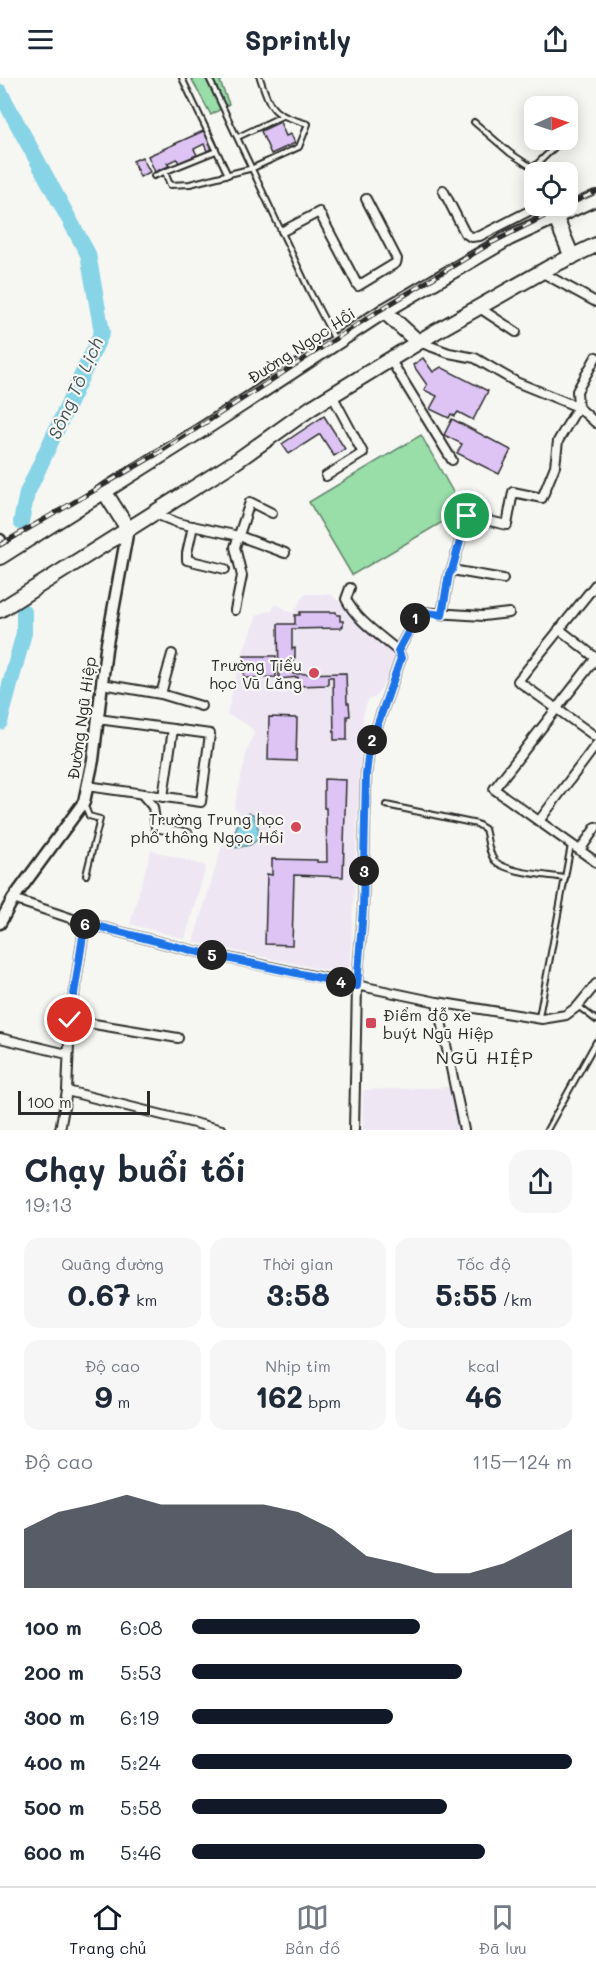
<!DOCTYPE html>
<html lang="vi">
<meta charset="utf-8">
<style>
body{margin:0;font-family:Mali,sans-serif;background:#f6f6f7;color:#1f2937;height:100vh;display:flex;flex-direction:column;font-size:22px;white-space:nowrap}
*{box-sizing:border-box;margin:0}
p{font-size:20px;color:#747a83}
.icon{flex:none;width:33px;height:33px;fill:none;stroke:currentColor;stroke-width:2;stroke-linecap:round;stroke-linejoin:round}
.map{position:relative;height:1052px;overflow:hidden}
.sheet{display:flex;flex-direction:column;background:#fff;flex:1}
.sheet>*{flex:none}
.needle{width:39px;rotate:87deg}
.fabs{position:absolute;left:524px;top:18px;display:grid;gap:12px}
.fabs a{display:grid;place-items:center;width:54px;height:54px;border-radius:12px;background:#fff;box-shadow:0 3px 15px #0003;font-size:30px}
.scale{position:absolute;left:18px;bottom:15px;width:132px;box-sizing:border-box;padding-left:6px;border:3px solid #2b2b2b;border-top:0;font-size:16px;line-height:21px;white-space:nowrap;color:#2b2b2b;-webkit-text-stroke:4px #f6f6f2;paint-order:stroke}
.pin{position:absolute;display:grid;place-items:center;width:51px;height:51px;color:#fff;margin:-26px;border:3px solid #fff;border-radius:50%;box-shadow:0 2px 6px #0007}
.km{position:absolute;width:30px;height:30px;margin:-15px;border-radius:50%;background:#222;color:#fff;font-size:16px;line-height:30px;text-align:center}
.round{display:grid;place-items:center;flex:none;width:63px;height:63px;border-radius:18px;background:#f6f6f7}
.overview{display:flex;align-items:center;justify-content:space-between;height:102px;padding:0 24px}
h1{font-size:33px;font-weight:700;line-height:45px}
.metrics{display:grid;grid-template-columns:repeat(3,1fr);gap:9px;height:102px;padding:6px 24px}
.metrics div{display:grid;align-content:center;border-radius:15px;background:#f6f6f7;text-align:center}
.metrics b{font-size:30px;font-weight:700}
.metrics small{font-size:16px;font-weight:400}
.metrics p{font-size:16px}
.chart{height:168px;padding:12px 24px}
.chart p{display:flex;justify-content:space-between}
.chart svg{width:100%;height:108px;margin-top:6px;fill:#111827;opacity:.7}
ul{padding:0 24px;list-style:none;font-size:20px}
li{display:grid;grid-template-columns:96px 72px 1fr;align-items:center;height:45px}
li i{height:15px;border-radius:8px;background:#111827}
header{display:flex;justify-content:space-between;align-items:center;height:78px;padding:0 24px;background:#fff;font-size:27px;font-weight:700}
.tab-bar{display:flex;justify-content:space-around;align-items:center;height:84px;border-top:2px solid #e0e1e3;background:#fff;font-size:16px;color:#747a83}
.tab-bar a{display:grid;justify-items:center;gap:3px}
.tab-bar .current{color:#111827}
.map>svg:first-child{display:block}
.built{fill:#eee7f3}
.green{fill:#99dda9;stroke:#62846a;stroke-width:1.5}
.water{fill:#87d4e6;stroke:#62909b;stroke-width:1.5}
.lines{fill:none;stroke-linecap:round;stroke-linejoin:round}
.river{stroke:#87d4e6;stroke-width:16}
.building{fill:#ddc4f4;stroke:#2b2b2b;stroke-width:1.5}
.lane-casing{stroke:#2b2b2b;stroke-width:8}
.street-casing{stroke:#2b2b2b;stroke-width:12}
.secondary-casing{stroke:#2b2b2b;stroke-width:15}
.highway-casing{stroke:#2b2b2b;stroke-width:18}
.lane{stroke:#f6f6f2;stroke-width:4}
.street{stroke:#f6f6f2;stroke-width:8}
.secondary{stroke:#f6f6f2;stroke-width:10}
.highway{stroke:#f6f6f2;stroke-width:14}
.rail-casing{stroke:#2b2b2b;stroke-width:5}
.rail{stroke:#f6f6f2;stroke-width:3;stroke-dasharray:9;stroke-linecap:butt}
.route-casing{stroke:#fff;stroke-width:12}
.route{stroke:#1a73e8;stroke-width:8}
.poi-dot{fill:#d1495b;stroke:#f6f6f2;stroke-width:2}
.labels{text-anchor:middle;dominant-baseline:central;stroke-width:4.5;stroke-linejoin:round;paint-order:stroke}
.street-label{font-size:16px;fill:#2b2b2b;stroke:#f6f6f2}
.poi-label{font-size:16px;fill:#2b2b2b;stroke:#f6f6f2;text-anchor:end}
.water-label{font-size:18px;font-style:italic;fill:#42555a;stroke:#f6f6f2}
.neighbourhood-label{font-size:18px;letter-spacing:1.5px;fill:#2b2b2b;stroke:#f6f6f2}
</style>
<header><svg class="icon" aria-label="menu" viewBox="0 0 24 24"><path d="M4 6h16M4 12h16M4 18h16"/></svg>Sprintly<svg class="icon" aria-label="share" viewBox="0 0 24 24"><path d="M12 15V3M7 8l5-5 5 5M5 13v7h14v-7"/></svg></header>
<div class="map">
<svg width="596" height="1052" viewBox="0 0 596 1052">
<rect width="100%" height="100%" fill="#f6f6f2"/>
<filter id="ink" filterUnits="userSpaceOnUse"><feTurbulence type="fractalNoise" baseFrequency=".0167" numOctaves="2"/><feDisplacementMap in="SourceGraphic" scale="12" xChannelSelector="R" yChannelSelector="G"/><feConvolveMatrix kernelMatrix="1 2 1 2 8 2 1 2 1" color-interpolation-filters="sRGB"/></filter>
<g filter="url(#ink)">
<!-- built -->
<g class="built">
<path d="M304 516H331L393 575 397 586 375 619 368 622 363 637 350 889 339 895 193 864 223 765 229 766 239 733 234 730 247 673 254 655 253 652 246 646 227 636 241 579 257 537 272 532 275 526 294 535Z"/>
<path d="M151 772 206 788 185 861 130 846Z"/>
<path d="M450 1009 459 1052H363V1012Z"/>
</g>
<!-- green -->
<g class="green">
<path d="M191 0H225L220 4 229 26 211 37Z"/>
<path d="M421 357 463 432 352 497 309 424Z"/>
</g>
<!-- water -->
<path class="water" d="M249 735 253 736 259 752 257 762 250 767 236 770C231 758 237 741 249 735Z"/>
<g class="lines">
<!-- river -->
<g class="river">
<path d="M0 14 88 176 102 254 27 415 21 444"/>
<path d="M0 644 24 555V534"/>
</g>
</g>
<!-- building -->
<g class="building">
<path d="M280 44 286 58 291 56 295 65 271 76 261 53Z"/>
<path d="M210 50 218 68 207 73 204 66 194 71 197 77 179 85 177 81 167 85 169 88 155 94 148 78Z"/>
<path d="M142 79 150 94 140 99 133 83Z"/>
<path d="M423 280 433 294 441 289 488 313 473 342 458 334 455 338 451 336 449 340 430 331 437 318 424 312 427 307 413 287Z"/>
<path d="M324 338 345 371 334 378 320 356 289 376 282 366Z"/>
<path d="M452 341 511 372 499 396 457 375 462 366 444 357Z"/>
<path d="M300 534H336L337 537H340V543H343V548L341 550 292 551V571L295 570V580H293V596L346 595 347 625H349L350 638H347V662H334L333 599H328V607L298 608V599L279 601 278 546H295V537H300Z"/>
<path d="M244 578H276V599L244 600Z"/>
<path d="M269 639 297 640 296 683 268 682Z"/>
<path d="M324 701 346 702 343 799 294 797 292 867 265 866 267 796 272 797V781L317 782V784H327L326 730H324Z"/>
</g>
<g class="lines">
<defs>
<g id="lane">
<path d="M182 0 228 97"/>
<path d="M209 0 310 214 334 260"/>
<path d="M474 44 510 75 533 90 535 94"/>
<path d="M238 59 282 38"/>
<path d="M533 90 562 62"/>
<path d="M165 94 170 107 190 106 253 90 299 69 308 46C272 35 272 35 260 0"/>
<path d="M154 98 216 73"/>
<path d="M386 727 477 746 485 751C488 761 488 775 495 783 507 795 548 797 565 800"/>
<path d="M85 728 89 738 100 741 86 797"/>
<path d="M578 928 596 942"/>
<path d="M539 939 571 767"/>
<path d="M547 1052 596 964"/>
</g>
<g id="street">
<path d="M443 112 465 155 471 159 480 158 539 128"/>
<path d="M283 153 319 134 358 208 396 185 397 181 366 121"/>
<path d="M541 194 596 224"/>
<path d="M478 229 516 254"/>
<path d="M419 264 449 275 475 280 516 304 578 329 596 345"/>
<path d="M390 281 452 382"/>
<path d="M326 398 363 375 332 317"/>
<path d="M153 435 178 445 239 458 285 475"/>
<path d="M193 448 187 475V482L225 491"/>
<path d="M452 492 503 501"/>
<path d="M596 506 518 603 596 659"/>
<path d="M350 510 346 521C356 542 381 558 398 573L401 580 369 671 366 697 363 831 357 908 354 1052"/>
<path d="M235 532 242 498 235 469 250 424 272 435"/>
<path d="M442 537 449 496 452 492 467 438 507 447 513 414 542 420 555 388 558 363 578 329 577 313 596 279"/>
<path d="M559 551 596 580 494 711 596 784"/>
<path d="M398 573 419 534 483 538 509 535"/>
<path d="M102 606 161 616 172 576"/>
<path d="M161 616 201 628"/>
<path d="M87 708 201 724 210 656 98 641"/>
<path d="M142 716 153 729 156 749 188 756"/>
<path d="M163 719 173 651"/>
<path d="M539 743 596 667"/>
<path d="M580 772 596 749"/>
<path d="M13 821 85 845 194 873 437 924 542 941 566 937 578 928 596 906"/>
<path d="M437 924 464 1052"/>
<path d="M70 942 178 960"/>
<path d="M0 960 67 976"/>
<path d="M67 1013 222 1052"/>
<path d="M60 1052 67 1013 70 942 85 845"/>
</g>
<g id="secondary">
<path d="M0 462 6 475"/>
<path d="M0 845 13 821 84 724 93 682 106 571 128 451"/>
</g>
<g id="highway">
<path d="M555 138 572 179"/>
<path d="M384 233 418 264"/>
<path d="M104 413 128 451"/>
<path d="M0 479 211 346 384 233 509 160 596 120"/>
<path d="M0 532 235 384 311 330 435 254 550 189 596 167"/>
</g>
</defs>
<!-- lane casing -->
<use href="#lane" class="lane-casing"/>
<!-- street casing -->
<use href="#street" class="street-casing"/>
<!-- secondary casing -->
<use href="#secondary" class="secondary-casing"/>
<!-- highway casing -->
<use href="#highway" class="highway-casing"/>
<!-- lane -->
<use href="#lane" class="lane"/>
<!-- street -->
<use href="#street" class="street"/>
<!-- secondary -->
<use href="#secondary" class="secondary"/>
<!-- highway -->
<use href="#highway" class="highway"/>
<defs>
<g id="rail">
<path d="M567 127 596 114"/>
<path d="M0 467 157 376 380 232 491 165 565 128"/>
</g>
</defs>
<!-- rail casing -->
<use href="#rail" class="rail-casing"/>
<!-- rail -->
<use href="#rail" class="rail"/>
</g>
</g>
<g class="lines" filter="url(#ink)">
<defs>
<path id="route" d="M70 942 85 845 194 873 357 908 363 831 366 697 369 671 401 580 398 573 419 534 442 537 449 496 452 492 467 438"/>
</defs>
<!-- route casing -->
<use href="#route" class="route-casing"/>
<!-- route -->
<use href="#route" class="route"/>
</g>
<!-- markers -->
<g class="poi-dot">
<circle cx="314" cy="595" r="6"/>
<circle cx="296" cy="749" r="6"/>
<rect x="365" y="939" width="12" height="12" rx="3"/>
</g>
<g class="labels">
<!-- street labels -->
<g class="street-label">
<text transform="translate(301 267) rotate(-33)">Đường Ngọc Hồi</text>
<text transform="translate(81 640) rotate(-82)">Đường Ngũ Hiệp</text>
</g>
<!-- poi labels -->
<g class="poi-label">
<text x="302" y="586">Trường Tiểu<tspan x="302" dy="18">học Vũ Lăng</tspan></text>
<text x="284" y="740">Trường Trung học<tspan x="284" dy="18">phổ thông Ngọc Hồi</tspan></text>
<text x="383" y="936" text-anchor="start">Điểm đỗ xe<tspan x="383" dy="18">buýt Ngũ Hiệp</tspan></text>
</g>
<!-- water labels -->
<g class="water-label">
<text transform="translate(75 310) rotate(-66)">Sông Tô Lịch</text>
</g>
<!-- neighbourhood labels -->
<g class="neighbourhood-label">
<text x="485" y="979">NGŨ HIỆP</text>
</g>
</g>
</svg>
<div class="fabs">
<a><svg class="needle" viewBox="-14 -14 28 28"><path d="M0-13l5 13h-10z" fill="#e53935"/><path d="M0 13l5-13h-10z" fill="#747a83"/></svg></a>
<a><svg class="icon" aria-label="locate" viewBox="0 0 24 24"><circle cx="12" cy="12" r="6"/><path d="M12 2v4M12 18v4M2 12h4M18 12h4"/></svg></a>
</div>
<div class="scale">100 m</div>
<div class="pin" style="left:467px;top:438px;background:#1e9e55"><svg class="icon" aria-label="arrive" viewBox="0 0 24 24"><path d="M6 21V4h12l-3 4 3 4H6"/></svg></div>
<div class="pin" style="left:70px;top:942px;background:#d93025"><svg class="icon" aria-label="check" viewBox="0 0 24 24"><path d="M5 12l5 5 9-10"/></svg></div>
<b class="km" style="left:415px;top:540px">1</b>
<b class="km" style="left:372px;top:662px">2</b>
<b class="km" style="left:364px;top:793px">3</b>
<b class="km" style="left:341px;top:904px">4</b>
<b class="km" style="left:212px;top:877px">5</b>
<b class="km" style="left:85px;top:846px">6</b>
</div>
<section class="sheet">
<div class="overview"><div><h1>Chạy buổi tối</h1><p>19:13</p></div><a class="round"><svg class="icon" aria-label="share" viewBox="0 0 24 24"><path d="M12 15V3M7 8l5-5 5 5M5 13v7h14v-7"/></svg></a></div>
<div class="metrics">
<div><p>Quãng đường</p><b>0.67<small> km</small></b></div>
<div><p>Thời gian</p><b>3:58</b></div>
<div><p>Tốc độ</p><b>5:55<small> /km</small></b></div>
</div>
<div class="metrics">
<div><p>Độ cao</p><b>9<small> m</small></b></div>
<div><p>Nhịp tim</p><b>162<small> bpm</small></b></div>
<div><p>kcal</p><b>46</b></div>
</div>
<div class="chart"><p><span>Độ cao</span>115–124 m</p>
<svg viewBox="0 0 160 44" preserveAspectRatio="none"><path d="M0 44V20L10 13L20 10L30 6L40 10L50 10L60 10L70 10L80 13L90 20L100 31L110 34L120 38L130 38L140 34L150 27L160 20V44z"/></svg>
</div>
<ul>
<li><b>100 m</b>6:08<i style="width:60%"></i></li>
<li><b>200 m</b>5:53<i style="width:71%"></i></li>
<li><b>300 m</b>6:19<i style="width:53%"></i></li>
<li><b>400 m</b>5:24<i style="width:100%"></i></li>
<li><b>500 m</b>5:58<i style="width:67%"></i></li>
<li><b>600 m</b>5:46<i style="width:77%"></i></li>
</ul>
</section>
<nav class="tab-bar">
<a class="current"><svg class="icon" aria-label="home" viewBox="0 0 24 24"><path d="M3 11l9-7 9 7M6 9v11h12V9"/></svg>Trang chủ</a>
<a><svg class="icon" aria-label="map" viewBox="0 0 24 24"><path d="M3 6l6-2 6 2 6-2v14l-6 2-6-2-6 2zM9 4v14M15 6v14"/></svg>Bản đồ</a>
<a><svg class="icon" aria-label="saved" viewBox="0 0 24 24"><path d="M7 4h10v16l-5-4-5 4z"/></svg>Đã lưu</a>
</nav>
